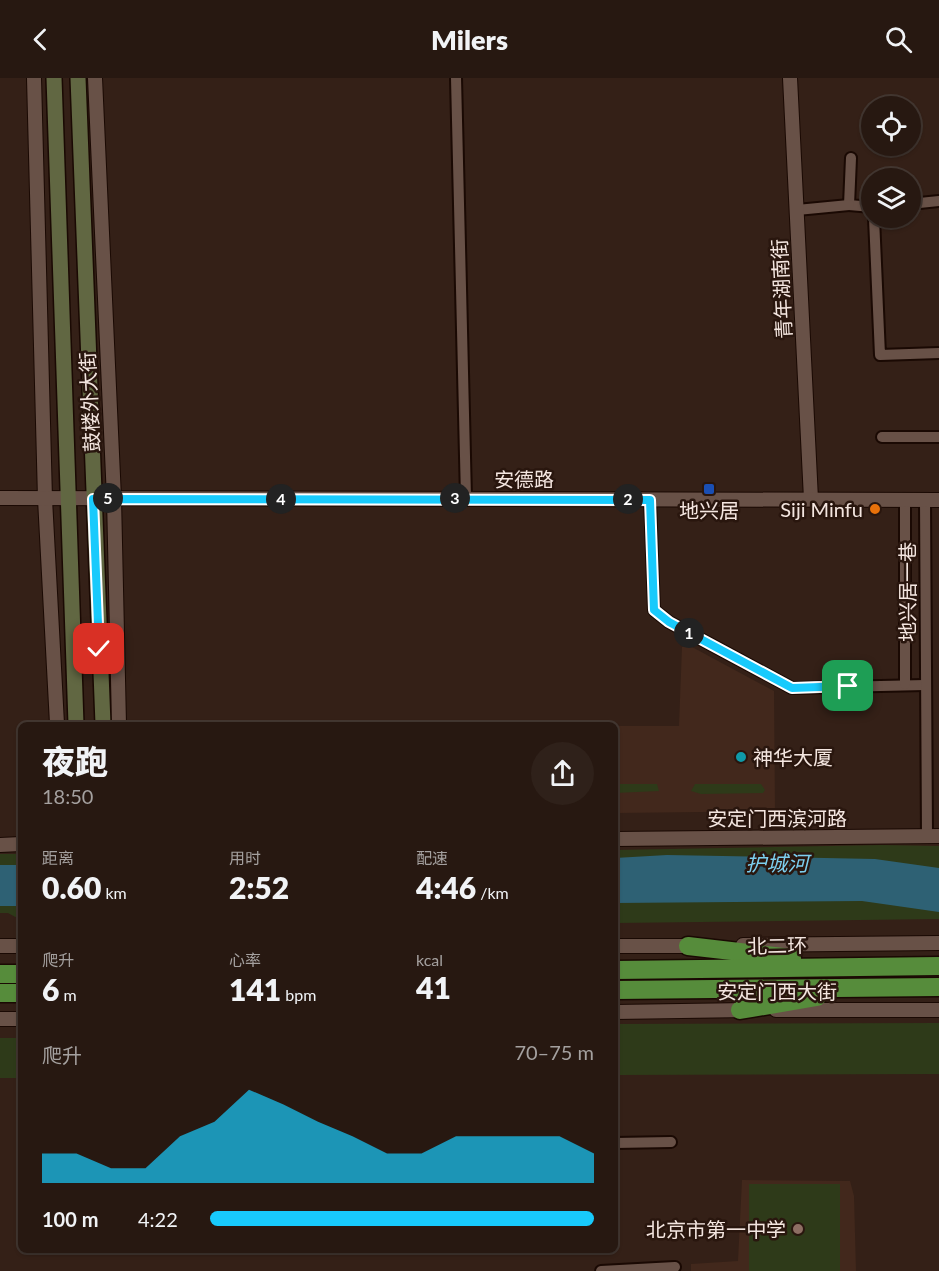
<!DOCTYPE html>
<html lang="zh">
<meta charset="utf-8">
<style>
body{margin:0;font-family:Lato,"Noto Sans SC",sans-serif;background:#2f211a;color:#f1f3f6;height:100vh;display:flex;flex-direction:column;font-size:22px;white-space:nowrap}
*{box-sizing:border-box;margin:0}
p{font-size:20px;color:#a4a09f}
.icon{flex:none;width:33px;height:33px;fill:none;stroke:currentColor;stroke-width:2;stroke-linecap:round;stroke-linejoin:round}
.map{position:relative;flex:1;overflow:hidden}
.panel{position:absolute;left:18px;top:644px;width:600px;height:531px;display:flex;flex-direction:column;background:#271811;border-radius:9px;box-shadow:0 2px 4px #0004,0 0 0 2px #433731}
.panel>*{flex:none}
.controls{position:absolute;left:861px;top:18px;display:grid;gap:12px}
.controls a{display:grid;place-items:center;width:60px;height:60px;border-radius:50%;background:#271811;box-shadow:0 2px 4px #0004,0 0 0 2px #433731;font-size:30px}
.pin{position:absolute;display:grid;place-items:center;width:51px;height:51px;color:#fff;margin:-26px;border-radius:12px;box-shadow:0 3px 9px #0006}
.km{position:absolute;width:30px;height:30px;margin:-15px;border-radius:50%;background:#222;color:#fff;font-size:16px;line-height:30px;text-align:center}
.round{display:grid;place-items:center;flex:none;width:63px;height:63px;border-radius:32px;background:#2f211a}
.summary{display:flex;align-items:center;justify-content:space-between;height:102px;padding:0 24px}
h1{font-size:33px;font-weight:800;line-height:45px}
.metrics{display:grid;grid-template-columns:repeat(3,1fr);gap:9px;height:102px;padding:6px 24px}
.metrics div{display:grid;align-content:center}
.metrics b{font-size:30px;font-weight:800}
.metrics small{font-size:16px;font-weight:400}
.metrics p{font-size:16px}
.chart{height:168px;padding:12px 24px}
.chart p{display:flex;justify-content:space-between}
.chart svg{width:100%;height:108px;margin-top:6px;fill:#18cafc;opacity:.7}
ul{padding:0 24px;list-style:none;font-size:20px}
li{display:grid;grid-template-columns:96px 72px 1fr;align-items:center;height:45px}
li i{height:15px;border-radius:8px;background:#18cafc}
header{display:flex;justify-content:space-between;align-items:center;height:78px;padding:0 24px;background:#271811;font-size:27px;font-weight:800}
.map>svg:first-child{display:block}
.built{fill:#42281c}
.green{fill:#2e3a19}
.water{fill:#2e6174}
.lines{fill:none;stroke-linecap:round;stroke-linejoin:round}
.minor-casing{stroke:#1a0903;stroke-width:14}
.tertiary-casing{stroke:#1a0903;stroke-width:16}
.secondary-casing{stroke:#1a0903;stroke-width:18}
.trunk-casing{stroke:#1a0903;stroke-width:21}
.minor{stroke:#685147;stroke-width:10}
.tertiary{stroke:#685147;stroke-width:14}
.secondary{stroke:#616742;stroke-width:15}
.trunk{stroke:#568c3b;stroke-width:18}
.route-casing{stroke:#fff;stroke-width:12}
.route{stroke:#18cafc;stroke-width:8}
.transit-dot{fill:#1a4fb4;stroke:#29160e;stroke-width:2}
.food-dot{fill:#e8710a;stroke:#29160e;stroke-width:2}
.culture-dot{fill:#0f9aa8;stroke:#29160e;stroke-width:2}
.education-dot{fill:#8d6e63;stroke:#29160e;stroke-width:2}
.labels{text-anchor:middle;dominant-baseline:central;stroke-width:5;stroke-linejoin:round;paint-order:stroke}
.street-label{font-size:20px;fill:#f4e6e0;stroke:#29160e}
.poi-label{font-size:20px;fill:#f4e6e0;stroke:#29160e;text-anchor:end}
.water-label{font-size:21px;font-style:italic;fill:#7ccfef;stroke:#29160e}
</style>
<header><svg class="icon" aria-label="back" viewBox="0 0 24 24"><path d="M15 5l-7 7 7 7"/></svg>Milers<svg class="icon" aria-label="search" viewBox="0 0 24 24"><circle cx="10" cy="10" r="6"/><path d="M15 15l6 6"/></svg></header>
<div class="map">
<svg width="939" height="1193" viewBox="0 0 939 1193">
<rect width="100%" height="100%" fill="#342017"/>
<!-- built -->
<g class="built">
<path d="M682 569H692L774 613 775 733 615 735V648H679Z"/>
<path d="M742 1102 850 1103 854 1118 856 1193H691V1186L738 1183Z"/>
</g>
<!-- green -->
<g class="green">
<path d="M615 706H657L659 713 615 715Z"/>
<path d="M695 706H761L765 712 763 715 701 716 691 713Z"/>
<path d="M882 767 939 768V841L615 845V772Z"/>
<path d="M0 776H21V842L8 835H0Z"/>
<path d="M939 945V996L615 997V946Z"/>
<rect x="0" y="960" width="21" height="40"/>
<rect x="749" y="1106" width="91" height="87"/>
</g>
<!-- water -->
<g class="water">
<path d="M667 777 875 781 939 790V834L862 823 615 825V780Z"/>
<rect x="0" y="787" width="21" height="41"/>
</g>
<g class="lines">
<defs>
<g id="minor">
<path d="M456 0 466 420"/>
<path d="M851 80 849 127 872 129"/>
<path d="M910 126 939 123"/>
<path d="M797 132 849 127"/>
<path d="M874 140 880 277 939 275"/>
<path d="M882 359H939"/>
<path d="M650 422 654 532 669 544 792 610 925 607"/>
<path d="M925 422 927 758"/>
<path d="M905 606V422"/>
<path d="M615 1065 671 1064"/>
<path d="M601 1193 675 1189"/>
</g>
<g id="tertiary">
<path d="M34 0 45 421 57 646"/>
<path d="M95 0 114 420 119 646"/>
<path d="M790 0 811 421"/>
<path d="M0 420 939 422"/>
<path d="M615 761 939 758"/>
<path d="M0 767 21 766"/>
<path d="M743 867 939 865"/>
<path d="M0 868H21"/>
<path d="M615 868H697"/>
<path d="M776 932H939"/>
<path d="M615 934 748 932"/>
<path d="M0 941H21"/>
</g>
<g id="secondary">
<path d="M54 0 76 646"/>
<path d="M78 0 103 646"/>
</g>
<g id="trunk">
<path d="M688 868 792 880"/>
<path d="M615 892 939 888"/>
<path d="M0 896H21"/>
<path d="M615 912 939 909"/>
<path d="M0 915H21"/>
<path d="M740 932 817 919"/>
</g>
</defs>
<!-- minor casing -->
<use href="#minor" class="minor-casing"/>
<!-- tertiary casing -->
<use href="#tertiary" class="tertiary-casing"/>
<!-- secondary casing -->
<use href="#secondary" class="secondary-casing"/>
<!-- trunk casing -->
<use href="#trunk" class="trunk-casing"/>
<!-- minor -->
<use href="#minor" class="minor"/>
<!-- tertiary -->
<use href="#tertiary" class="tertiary"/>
<!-- secondary -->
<use href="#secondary" class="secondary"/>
<!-- trunk -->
<use href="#trunk" class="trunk"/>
</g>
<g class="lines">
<defs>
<path id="route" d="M99 571 93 421 650 422 654 532 669 544 792 610 848 608"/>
</defs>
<!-- route casing -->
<use href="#route" class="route-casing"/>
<!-- route -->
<use href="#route" class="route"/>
</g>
<!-- markers -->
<rect class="transit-dot" x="703" y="405" width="12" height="12" rx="3"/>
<circle class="food-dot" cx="875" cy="431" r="6"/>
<circle class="culture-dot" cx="741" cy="679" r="6"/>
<circle class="education-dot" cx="798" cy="1151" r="6"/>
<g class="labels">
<!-- street labels -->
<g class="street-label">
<text transform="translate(781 211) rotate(-93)">青年湖南街</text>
<text transform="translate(89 324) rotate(-93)">鼓楼外大街</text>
<text x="524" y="401">安德路</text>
<text transform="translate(907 514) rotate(-90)">地兴居一巷</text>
<text x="777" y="740">安定门西滨河路</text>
<text transform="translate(777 867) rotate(-1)">北二环</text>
<text x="777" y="913">安定门西大街</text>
</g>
<!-- poi labels -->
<g class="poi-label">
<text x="863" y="431">Siji Minfu</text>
<text x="709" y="432" text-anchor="middle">地兴居</text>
<text x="753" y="679" text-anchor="start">神华大厦</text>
<text x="786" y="1151">北京市第一中学</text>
</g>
<!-- water labels -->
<g class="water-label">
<text x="777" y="784">护城河</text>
</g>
</g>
</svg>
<div class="controls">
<a><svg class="icon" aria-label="locate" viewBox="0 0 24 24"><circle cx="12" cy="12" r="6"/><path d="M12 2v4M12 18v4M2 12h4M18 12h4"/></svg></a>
<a><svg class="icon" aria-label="layers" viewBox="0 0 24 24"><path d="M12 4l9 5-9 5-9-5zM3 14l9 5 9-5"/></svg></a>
</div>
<div class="pin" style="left:848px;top:608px;background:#1e9e55"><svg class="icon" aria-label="arrive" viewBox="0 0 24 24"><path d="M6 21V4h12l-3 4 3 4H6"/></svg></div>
<div class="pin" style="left:99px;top:571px;background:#d93025"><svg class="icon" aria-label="check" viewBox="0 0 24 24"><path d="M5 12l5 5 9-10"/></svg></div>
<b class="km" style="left:689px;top:555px">1</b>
<b class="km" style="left:628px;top:421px">2</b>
<b class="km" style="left:455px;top:420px">3</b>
<b class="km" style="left:281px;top:421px">4</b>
<b class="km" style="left:108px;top:420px">5</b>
<section class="panel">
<div class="summary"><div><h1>夜跑</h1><p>18:50</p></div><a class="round"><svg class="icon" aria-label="share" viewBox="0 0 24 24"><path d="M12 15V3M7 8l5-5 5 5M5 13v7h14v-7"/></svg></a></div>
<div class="metrics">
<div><p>距离</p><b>0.60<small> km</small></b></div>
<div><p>用时</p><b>2:52</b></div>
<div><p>配速</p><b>4:46<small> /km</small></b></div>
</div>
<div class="metrics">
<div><p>爬升</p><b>6<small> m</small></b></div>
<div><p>心率</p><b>141<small> bpm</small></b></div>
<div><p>kcal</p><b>41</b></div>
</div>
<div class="chart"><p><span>爬升</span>70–75 m</p>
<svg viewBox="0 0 160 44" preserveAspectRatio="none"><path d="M0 44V32L10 32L20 38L30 38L40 25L50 19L60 6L70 12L80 19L90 25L100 32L110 32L120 25L130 25L140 25L150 25L160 32V44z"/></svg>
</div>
<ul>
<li><b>100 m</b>4:22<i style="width:100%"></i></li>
</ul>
</section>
</div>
